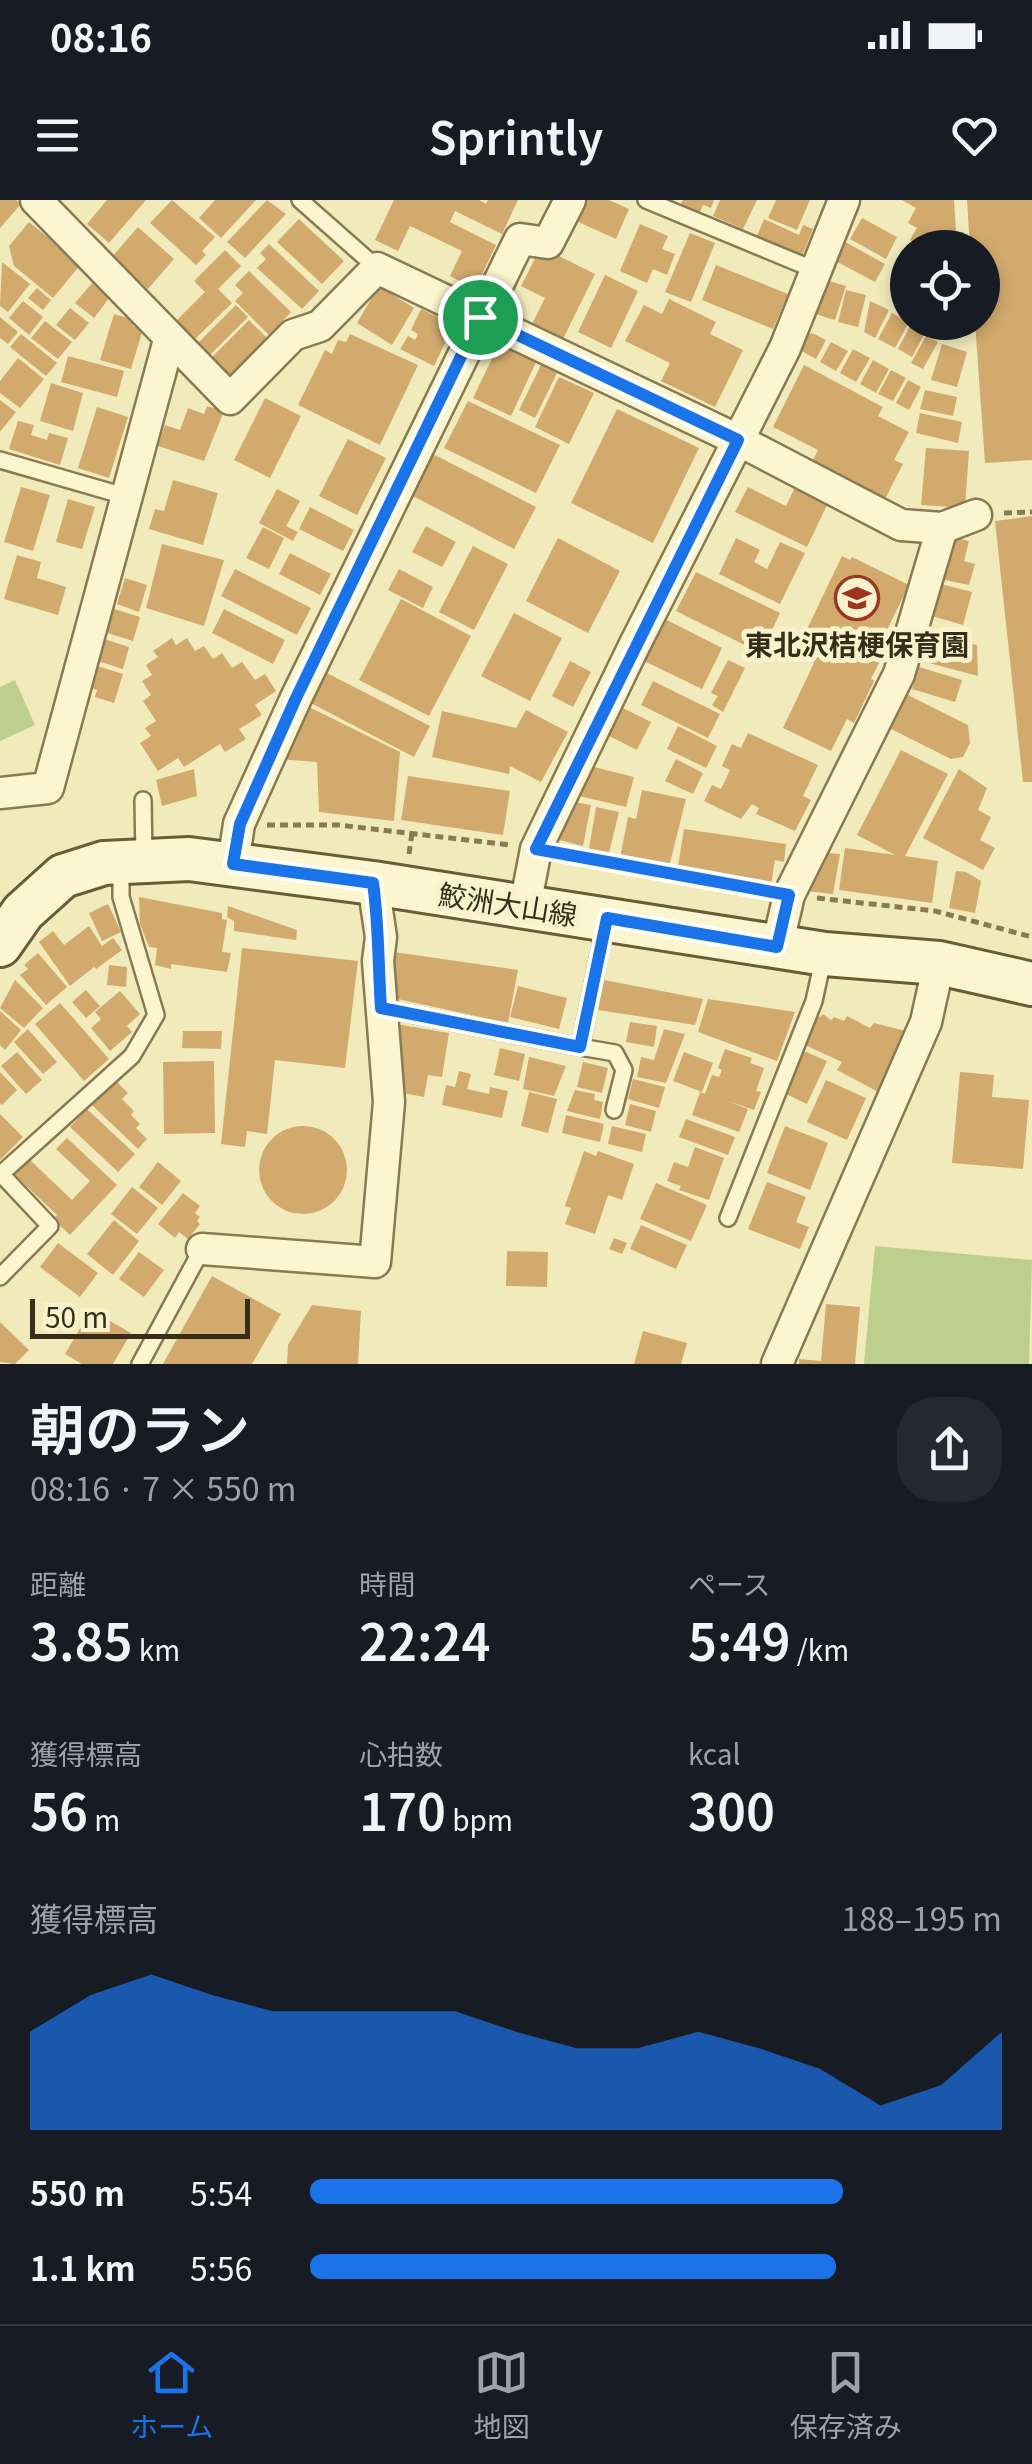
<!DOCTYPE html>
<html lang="ja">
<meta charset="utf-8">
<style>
body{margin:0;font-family:Georgia,"Noto Sans JP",serif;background:#242831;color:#f1f3f6;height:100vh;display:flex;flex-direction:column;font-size:38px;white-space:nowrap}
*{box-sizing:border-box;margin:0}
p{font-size:32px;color:#9ea1a6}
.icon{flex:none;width:55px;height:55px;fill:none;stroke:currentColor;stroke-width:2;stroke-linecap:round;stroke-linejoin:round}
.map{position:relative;height:1164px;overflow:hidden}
.details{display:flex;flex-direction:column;background:#171b24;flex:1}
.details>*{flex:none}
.buttons{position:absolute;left:890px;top:30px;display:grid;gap:20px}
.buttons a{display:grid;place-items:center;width:110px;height:110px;border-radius:50%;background:#171b24;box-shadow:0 5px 15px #0003;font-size:50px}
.scale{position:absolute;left:30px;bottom:25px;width:220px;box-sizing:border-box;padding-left:10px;border:5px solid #372e1a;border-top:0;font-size:28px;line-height:35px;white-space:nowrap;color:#372e1a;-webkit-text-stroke:8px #f8f3cc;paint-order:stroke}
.pin{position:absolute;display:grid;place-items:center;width:85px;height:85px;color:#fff;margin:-42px;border:5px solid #fff;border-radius:50%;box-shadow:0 2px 10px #0007}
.round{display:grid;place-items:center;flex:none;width:105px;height:105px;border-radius:40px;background:#242831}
.summary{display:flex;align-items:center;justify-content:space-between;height:170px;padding:0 30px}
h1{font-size:55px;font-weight:600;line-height:75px}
.stats{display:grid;grid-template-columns:repeat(3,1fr);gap:15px;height:170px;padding:10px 30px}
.stats div{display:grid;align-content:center}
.stats b{font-size:50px;font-weight:600}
.stats small{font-size:28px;font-weight:400}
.stats p{font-size:28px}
.chart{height:280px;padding:20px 30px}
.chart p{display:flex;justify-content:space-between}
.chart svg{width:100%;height:180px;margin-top:10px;fill:#1a73e8;opacity:.7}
ul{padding:0 30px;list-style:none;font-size:32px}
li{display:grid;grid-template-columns:160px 120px 1fr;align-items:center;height:75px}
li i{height:25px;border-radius:12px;background:#1a73e8}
.status{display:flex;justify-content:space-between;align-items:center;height:70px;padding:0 50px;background:#171b24;direction:ltr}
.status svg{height:28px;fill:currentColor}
header{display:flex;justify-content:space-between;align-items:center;height:130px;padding:0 30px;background:#171b24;font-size:45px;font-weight:600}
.tabs{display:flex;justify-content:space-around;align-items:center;height:140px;border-top:2px solid #363941;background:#171b24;font-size:28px;color:#9ea1a6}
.tabs a{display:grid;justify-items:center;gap:5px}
.tabs .on{color:#1a73e8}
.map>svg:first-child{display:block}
.green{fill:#bccf8f}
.building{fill:#d2aa6e}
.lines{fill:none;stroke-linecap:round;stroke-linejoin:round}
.lane-casing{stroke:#8a7a54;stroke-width:20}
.street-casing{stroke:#8a7a54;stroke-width:35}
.secondary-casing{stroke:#6b5b38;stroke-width:48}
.path{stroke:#8a7a54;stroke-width:5;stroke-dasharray:8 5;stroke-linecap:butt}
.lane{stroke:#fbf6cf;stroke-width:15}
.street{stroke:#fbf6cf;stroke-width:30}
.secondary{stroke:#fbf6cf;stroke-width:42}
.route-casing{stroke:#fff;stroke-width:20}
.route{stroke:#1a73e8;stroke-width:12}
.labels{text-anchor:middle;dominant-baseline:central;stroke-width:10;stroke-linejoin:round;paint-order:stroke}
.poi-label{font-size:28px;font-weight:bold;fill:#372e1a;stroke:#f8f3cc}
.street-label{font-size:28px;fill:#372e1a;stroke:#f8f3cc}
</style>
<div class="status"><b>08:16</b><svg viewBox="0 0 49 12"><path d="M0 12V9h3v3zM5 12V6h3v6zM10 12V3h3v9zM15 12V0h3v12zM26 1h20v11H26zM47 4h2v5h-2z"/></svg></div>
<header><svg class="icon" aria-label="menu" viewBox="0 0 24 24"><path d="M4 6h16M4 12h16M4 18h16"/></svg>Sprintly<svg class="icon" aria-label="heart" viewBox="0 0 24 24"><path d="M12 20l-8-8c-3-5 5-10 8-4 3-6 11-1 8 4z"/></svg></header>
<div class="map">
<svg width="1032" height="1164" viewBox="0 0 1032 1164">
<rect width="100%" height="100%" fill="#f1ebbc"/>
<!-- green -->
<g class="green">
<path d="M15 480 35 525 0 541V487Z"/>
<path d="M875 1046 1032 1060 1029 1164H864Z"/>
</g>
<!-- building -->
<g class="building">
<path d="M0 0H16L21 4 0 28Z"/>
<path d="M107 0H146L109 43 87 24Z"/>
<path d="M172 0 215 37 202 51 206 55 196 65 150 23Z"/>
<path d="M215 0H256L221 38 199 18Z"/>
<path d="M267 0 286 14 245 58 227 42Z"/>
<path d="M394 0H479L486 4 488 0H518L502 34 455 11 450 22 496 45 475 89 450 76 462 51 410 26 398 51 375 40Z"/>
<path d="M585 0H609L629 9 616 39 576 21Z"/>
<path d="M683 0H714L711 8 703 5 699 14 680 6Z"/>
<path d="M720 0H757L743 29 713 16Z"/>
<path d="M776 0H810L797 30 768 18Z"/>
<path d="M902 0H954L957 48H923L910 40 917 28 908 23 916 8Z"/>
<path d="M967 0H1032V260L985 263 975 122H982V48H970Z"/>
<path d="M862 18 897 37 886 59 850 39Z"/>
<path d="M299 19 344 61 322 84 277 42Z"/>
<path d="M764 19 799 35 803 25 813 29 802 56 757 36Z"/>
<path d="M29 22 81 64 53 98 14 66 9 46Z"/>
<path d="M640 24 668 36 662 49 675 54 667 75 653 69 647 83 620 71Z"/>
<path d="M138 27 174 59 148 89 112 57Z"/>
<path d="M690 33 715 43 691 102 665 92Z"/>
<path d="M840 39 885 64 875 82 830 58Z"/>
<path d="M269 44 319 91 302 109 257 68 266 59 260 53Z"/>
<path d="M541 47 595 74 561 143 530 128 545 98 521 86Z"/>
<path d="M225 50 241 66 218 89 232 103 193 141 174 123 205 92 194 81Z"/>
<path d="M908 52V98L890 90Z"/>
<path d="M2 62 30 84 8 112 0 106Z"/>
<path d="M716 65 788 94 773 129 702 100Z"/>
<path d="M249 71 291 112 269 135 235 101 243 93 235 85Z"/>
<path d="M605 75 638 91 611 148 578 132Z"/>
<path d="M822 79 846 86 835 120 812 113Z"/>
<path d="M92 83 110 97 94 118 75 103Z"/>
<path d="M379 86 414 108 392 145 357 123Z"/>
<path d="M37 88 51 100 43 110 28 98Z"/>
<path d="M846 90 866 95 858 127 838 122Z"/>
<path d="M669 99 716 122 710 134 743 150 715 207 661 181 670 163 625 141 644 105 662 114Z"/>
<path d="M23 101 43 117 29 135 9 118Z"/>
<path d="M870 101 889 110 875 138 864 132Z"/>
<path d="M236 105 248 117 209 156 197 144Z"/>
<path d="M70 108 89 123 75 140 56 125Z"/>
<path d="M421 109 454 125 434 166 400 149 408 136 415 140 418 134 411 130Z"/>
<path d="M892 113 909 122 895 148 878 139Z"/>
<path d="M114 114 135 120 133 126 143 129 131 169 100 160Z"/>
<path d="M0 117 18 132 8 144 0 138Z"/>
<path d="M249 120 269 140 231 179 210 159Z"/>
<path d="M45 121 72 142 58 159 31 138Z"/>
<path d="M911 124 926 131 912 157 898 149Z"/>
<path d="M812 133 826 140 816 159 796 148 801 139Z"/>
<path d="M21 134 57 163 46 176 10 147Z"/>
<path d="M350 134 418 165 380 245 298 205 325 150 332 154 338 140 346 142Z"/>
<path d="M926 136 938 142 923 169 911 163Z"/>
<path d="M500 142 537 160 511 216 473 198Z"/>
<path d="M831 142 848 151 836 171 820 162Z"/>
<path d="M942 144 967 152 957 187 931 180Z"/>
<path d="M853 149 870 158 856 182 840 173Z"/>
<path d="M68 156 124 171 117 197 61 182Z"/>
<path d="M18 158 44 179 20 208 0 193V181Z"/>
<path d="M873 160 889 169 876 193 860 184Z"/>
<path d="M541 165 557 173 535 218 519 210Z"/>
<path d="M804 165 883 207 878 216 909 232 894 260 903 264 885 299 812 262 818 250 773 227Z"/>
<path d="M891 170 906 178 893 201 878 194Z"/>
<path d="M559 177 594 193 569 244 535 227Z"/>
<path d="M908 180 921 187 909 210 896 203Z"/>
<path d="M51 183 83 193 73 231 40 221Z"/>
<path d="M925 190 957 197 953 216 920 209Z"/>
<path d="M265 198 301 216 270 278 234 260Z"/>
<path d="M0 200 16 212 0 232Z"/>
<path d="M468 201 560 245 536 293 444 248Z"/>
<path d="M207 206 224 211 204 261 158 246 165 225 180 230 188 208 204 214Z"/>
<path d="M97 207 128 217 109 278 78 268Z"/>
<path d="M617 209 699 248 653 343 571 303Z"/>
<path d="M920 213 962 222 958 243 916 233Z"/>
<path d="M18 221 34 225 31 235 47 240 49 233 68 238 60 265 9 249Z"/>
<path d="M348 239 386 258 357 315 319 296Z"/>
<path d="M926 248 969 251 965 308 921 305Z"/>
<path d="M433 254 536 307 514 349 411 295Z"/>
<path d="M173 280 218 293 203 345 149 329 155 309 164 311Z"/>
<path d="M21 287 50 295 33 351 4 342Z"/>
<path d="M748 287 786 306 795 287 828 303 807 347 735 312Z"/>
<path d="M277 289 300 301 286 326 298 332 293 341 259 323Z"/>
<path d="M68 299 95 307 82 349 56 342Z"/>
<path d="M310 307 354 330 343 351 299 329Z"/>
<path d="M1032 316V582H1023L995 321Z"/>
<path d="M426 326 456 342 442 367 412 352Z"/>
<path d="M263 327 284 338 269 369 246 358Z"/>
<path d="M951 336 969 341 964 361 975 364 969 385 940 379Z"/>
<path d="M558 338 620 371 588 433 526 401Z"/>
<path d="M736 338 760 350 754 362 767 369 780 342 805 353 780 404 719 374Z"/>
<path d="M162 344 224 360 204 426 146 408Z"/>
<path d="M473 346 508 364 474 430 439 412Z"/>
<path d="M290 353 331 374 320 395 279 374Z"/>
<path d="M17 355 41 362 37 378 66 387 58 415 4 399Z"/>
<path d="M842 356 850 360 852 357 909 385 880 444 887 447 871 479 874 481 854 523 847 519 831 551 783 528 814 463 795 454Z"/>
<path d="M235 369 311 408 297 435 221 396Z"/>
<path d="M399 369 433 387 423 408 388 390Z"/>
<path d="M696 372 780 413 761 453 676 411Z"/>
<path d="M125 378 147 385 139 412 117 404Z"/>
<path d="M941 384 972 392 963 425 932 416Z"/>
<path d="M401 399 471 436 429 516 359 480Z"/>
<path d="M111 408 140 417 133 441 104 432Z"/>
<path d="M224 409 285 440 273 464 212 433Z"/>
<path d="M514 413 562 438 530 501 481 476Z"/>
<path d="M663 418 722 448 702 489 642 460Z"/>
<path d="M929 434 977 445 978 476 921 461Z"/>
<path d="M98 437 129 447 123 469 91 459Z"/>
<path d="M172 438 176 445 187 438 195 451 204 446 213 459 222 453 232 468 242 462 255 480 265 474 276 491 255 505 262 515 239 529 246 539 225 552 220 544 184 567 178 558 158 571 140 543 151 536 145 528 156 521 143 501 151 495 142 481 152 475 146 465 158 457 153 451Z"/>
<path d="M728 460 745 468 723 512 712 505 718 496 711 493Z"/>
<path d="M570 461 591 472 573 507 552 496Z"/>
<path d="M94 465 123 474 114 503 95 497 97 490 87 487Z"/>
<path d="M919 467 962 480 955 502 912 489Z"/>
<path d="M321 470 430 526 414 557 305 500Z"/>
<path d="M653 481 720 514 708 538 641 505Z"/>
<path d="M904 493 968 525 970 543 963 557 951 559 887 527Z"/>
<path d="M305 505 400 552 394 621 319 612 317 562 278 559Z"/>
<path d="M623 508 651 522 637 550 609 536Z"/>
<path d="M526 510 568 532 541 582 510 566 509 574 432 557 442 511 516 528Z"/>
<path d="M678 526 717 546 706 568 667 549Z"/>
<path d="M748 533 818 565 803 596 811 600 795 631 756 614 759 608 752 604 741 619 704 601 712 585 721 589 730 570 722 566 732 544 741 548Z"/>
<path d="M901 550 948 574 905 656 938 661 932 703 839 690 845 648 895 655 857 635Z"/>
<path d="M676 559 703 573 693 594 665 581Z"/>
<path d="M586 565 634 577 626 607 579 596Z"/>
<path d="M194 569 197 596 162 606 156 580Z"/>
<path d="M959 569 987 588 978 610 991 617 980 640 995 648 983 670 923 638Z"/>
<path d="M408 576 510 591 503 635 401 620Z"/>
<path d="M642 590 686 599 669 667 620 658 628 617 636 619Z"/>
<path d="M569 601 591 605 583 646 555 639Z"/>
<path d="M596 607 619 612 609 653 589 649Z"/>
<path d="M684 629 786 644 784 662 775 660 771 686 677 672Z"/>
<path d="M827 653 840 654 833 694 806 691Z"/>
<path d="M956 671 966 672 981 681 975 713 949 708Z"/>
<path d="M139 697 222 713V719L227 720 222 752 231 753 227 772 171 764V769L155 765 157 748 149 747 140 724Z"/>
<path d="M108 704 121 732 102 741 89 713Z"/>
<path d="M228 706 297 730 296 740 234 731V721L227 717Z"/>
<path d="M89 726 102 746 113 738 122 750 96 769 94 767 70 786 39 742 53 731 64 745Z"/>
<path d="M242 748 358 761 345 868 275 860 267 934 247 931 245 947 221 944Z"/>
<path d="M394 752 518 770 508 823 393 798Z"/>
<path d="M38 753 67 787 46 805 20 775 28 769 24 765Z"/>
<path d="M109 765 127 767 126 787 107 785Z"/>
<path d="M15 780 43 808 24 828 0 808Z"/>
<path d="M604 780 703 799 695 825 598 810Z"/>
<path d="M518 786 567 798 559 829 510 817Z"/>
<path d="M86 790 100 806 86 818 72 802Z"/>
<path d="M120 791 140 814 127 826 132 832 110 851 91 828 101 819 95 812Z"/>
<path d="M708 799 795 812 777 861 698 832Z"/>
<path d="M60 803 109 859 84 881 35 824Z"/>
<path d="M0 811 21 830 5 850 0 845Z"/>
<path d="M823 814 831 820 834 817 844 821 847 816 870 828 874 823 910 832 882 894 837 870 842 862 805 845 817 815 820 817Z"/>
<path d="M630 822 657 826 654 847 626 842Z"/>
<path d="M396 824 449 833 442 877 428 875 424 897 397 892Z"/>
<path d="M28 829 57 862 43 874 14 842Z"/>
<path d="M664 829 685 834 666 883 637 877 641 857 654 860Z"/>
<path d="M183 831H222L221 849 182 848Z"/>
<path d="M500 848 525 854 519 881 494 875Z"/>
<path d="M725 849 752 858 750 863 764 868 756 891 761 892 754 910 725 900 748 909 739 932 692 915 700 892 705 894 712 875 719 877 722 870 718 868Z"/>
<path d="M804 851 827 861 807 904 786 894Z"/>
<path d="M17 852 42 880 26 894 1 866Z"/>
<path d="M684 852 713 863 702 892 673 881Z"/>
<path d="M529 857 566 866 554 896 523 889Z"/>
<path d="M214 861 215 933 164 934 163 862Z"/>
<path d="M583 862 608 868 602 893 577 887Z"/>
<path d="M459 871 471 874 467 889 489 894 490 887 508 891 502 918 442 905 446 885 455 887Z"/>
<path d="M0 872 17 890 2 905 0 903Z"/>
<path d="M960 872 994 875 992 897 1029 900 1023 969 952 963Z"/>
<path d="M633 879 665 887 659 908 628 899Z"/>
<path d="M826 880 866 898 847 940 807 922Z"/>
<path d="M116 881 128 893 122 899 134 911 131 915 140 924 136 928 147 939 138 949 92 905Z"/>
<path d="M575 890 595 894 594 900 603 902 600 919 567 911Z"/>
<path d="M529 892 557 899 548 933 521 926Z"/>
<path d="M630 904 656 911 651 932 625 925Z"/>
<path d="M87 909 135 954 118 972 70 927Z"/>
<path d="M0 914 23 937 0 960Z"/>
<path d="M566 915 604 924 600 942 562 933Z"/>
<path d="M686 919 735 937 728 955 679 937Z"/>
<circle cx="303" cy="970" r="44"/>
<path d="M612 926 646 934 642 952 608 944Z"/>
<path d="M785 926 828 943 810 990 767 973Z"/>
<path d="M67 938 117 985 70 1035 53 1019 57 1015 13 973 27 957 72 1000 90 981 56 949Z"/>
<path d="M695 947 724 958 709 1000 679 990 681 986 667 981 674 962 688 967Z"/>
<path d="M584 951 596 956 598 951 634 964 622 1000 608 995 595 1034 565 1024 571 1008 565 1006Z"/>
<path d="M158 962 181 981 162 1005 139 987Z"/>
<path d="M767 982 806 997 796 1022 809 1027 800 1049 748 1029Z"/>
<path d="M656 983 707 1005 691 1041 640 1019Z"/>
<path d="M132 987 158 1008 137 1034 111 1014Z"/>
<path d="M183 993 200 1006 195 1013 200 1017 197 1021 200 1024 188 1039 179 1032 175 1038 158 1024Z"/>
<path d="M114 1020 139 1041 113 1075 87 1054Z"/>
<path d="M641 1025 687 1045 676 1069 630 1049Z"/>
<path d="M614 1038 627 1043 622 1054 609 1049Z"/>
<path d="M58 1043 98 1073 80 1097 40 1067Z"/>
<path d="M507 1051 548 1052 547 1087 506 1086Z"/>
<path d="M139 1052 164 1070 144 1097 119 1079Z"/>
<path d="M212 1076 281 1114 252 1164H163Z"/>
<path d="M826 1104 860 1107 855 1164H799V1159L821 1161Z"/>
<path d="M312 1105 361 1111 358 1164H287L288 1145Z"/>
<path d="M91 1110 131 1133 113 1164H82L65 1154Z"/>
<path d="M0 1122 29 1150 15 1164 0 1162Z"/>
<path d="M643 1131 687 1143 681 1164H634Z"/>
</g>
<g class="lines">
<defs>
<g id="lane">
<path d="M300 0 377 68"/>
<path d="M646 0 815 70"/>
<path d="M0 260 128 297"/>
<path d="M143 600 144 656"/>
<path d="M381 808 580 847 606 722"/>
<path d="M580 847 615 853 624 870 614 910"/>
<path d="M728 1018 814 801 824 755"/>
<path d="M0 1077 50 1026 1 974 132 856 156 815 121 697V666"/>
<path d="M140 1164 202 1049"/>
</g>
<g id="street">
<path d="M36 0 230 199 293 135 320 126 377 68 738 240 901 325 942 328 976 315"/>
<path d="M0 593 48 588 169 140"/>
<path d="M233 664 239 624 296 498 520 39 548 43 570 0"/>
<path d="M525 706 536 649 634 446 785 148 844 0"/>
<path d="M777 747 789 695 899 474 942 328"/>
<path d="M202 1049 375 1062 389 902 378 761 381 737 373 683"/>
<path d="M777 1164 926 822 939 763"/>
</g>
<path id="secondary" d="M0 745 23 712 63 676 104 663 189 659 373 683 825 754 939 763 1032 784"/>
</defs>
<!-- lane casing -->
<use href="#lane" class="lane-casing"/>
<!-- street casing -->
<use href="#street" class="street-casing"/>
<!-- secondary casing -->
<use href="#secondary" class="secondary-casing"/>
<!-- path -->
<g class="path">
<path d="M1004 313 1032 312"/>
<path d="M267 625H339L510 645"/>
<path d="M409 654 412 633"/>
<path d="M566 654 761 690"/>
<path d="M817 698 935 711 1032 737"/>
</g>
<!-- lane -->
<use href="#lane" class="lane"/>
<!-- street -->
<use href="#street" class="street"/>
<!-- secondary -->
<use href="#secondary" class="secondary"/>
</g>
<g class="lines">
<defs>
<path id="route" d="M480 117 738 240 536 649 789 695 777 747 607 718 580 847 381 808C378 765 379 725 373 683L233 664 240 624 296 498Z"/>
</defs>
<!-- route casing -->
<use href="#route" class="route-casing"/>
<!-- route -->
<use href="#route" class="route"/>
</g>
<!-- icons -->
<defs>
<symbol id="school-ring" viewBox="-11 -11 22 22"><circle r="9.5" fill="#f8f3cc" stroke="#9d3520" stroke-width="1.5"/><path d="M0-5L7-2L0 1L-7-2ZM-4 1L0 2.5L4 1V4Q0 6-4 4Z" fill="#9d3520"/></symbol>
</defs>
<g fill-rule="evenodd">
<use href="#school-ring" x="832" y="373" width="50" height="50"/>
</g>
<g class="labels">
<!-- poi labels -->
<g class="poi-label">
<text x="857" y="443">東北沢桔梗保育園</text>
</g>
<!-- street labels -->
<g class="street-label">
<text transform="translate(508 703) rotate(9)">鮫洲大山線</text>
</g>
</g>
</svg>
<div class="buttons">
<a><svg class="icon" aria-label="locate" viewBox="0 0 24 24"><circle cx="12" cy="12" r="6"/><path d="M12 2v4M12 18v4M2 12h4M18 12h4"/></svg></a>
</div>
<div class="scale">50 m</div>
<div class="pin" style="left:480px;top:117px;background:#1e9e55"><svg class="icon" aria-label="arrive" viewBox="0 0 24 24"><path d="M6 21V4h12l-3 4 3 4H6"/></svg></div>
</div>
<section class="details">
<div class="summary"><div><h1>朝のラン</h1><p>08:16 · 7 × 550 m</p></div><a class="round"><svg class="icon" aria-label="share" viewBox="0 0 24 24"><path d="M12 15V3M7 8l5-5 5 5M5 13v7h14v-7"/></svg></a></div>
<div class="stats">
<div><p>距離</p><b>3.85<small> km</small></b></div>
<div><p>時間</p><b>22:24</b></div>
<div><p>ペース</p><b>5:49<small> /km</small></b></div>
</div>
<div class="stats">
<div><p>獲得標高</p><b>56<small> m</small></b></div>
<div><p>心拍数</p><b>170<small> bpm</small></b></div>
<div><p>kcal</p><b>300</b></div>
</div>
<div class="chart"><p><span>獲得標高</span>188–195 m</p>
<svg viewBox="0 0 160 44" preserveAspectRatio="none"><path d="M0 44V20L10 11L20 6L30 11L40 15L50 15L60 15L70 15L80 20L90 24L100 24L110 20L120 24L130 29L140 38L150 33L160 20V44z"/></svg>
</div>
<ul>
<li><b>550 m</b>5:54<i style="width:77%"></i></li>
<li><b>1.1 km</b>5:56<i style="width:76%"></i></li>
</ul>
</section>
<nav class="tabs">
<a class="on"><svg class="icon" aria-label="home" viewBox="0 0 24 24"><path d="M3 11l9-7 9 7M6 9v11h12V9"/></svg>ホーム</a>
<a><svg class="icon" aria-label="map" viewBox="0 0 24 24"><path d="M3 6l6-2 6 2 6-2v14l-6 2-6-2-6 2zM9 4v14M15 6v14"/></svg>地図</a>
<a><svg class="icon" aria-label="saved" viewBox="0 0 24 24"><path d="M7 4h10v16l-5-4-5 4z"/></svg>保存済み</a>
</nav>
